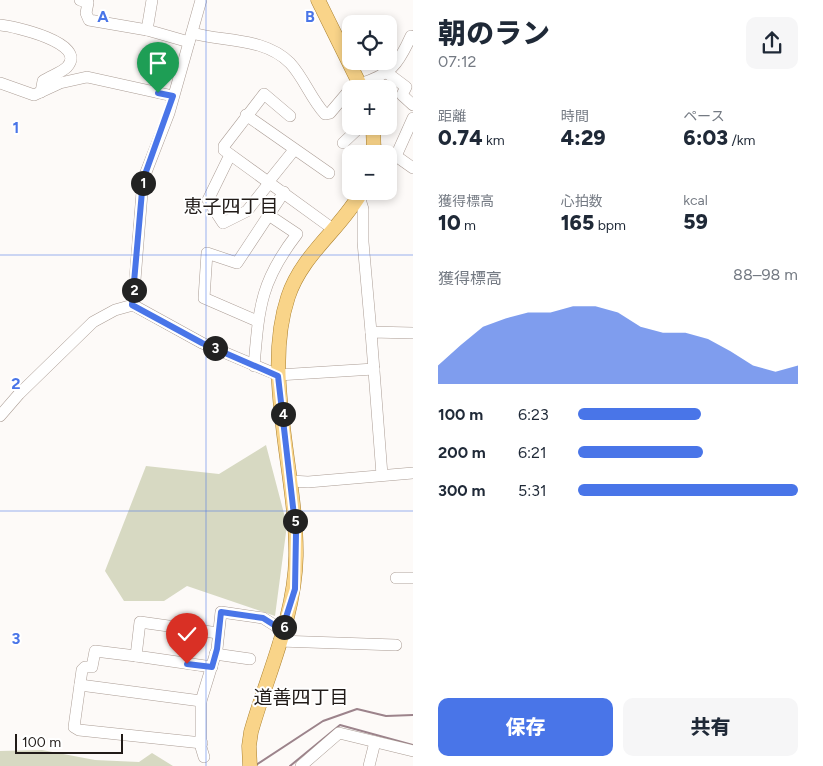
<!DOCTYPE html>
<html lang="ja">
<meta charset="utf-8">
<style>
body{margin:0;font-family:Figtree,"Noto Sans JP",sans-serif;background:#f6f6f7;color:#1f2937;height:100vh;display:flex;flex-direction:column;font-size:19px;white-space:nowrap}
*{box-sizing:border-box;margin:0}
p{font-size:16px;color:#747a83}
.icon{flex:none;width:28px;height:28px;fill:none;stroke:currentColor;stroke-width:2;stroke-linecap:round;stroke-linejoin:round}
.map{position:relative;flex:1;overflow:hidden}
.details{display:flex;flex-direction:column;background:#fff;width:410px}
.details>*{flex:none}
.fabs{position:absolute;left:342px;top:15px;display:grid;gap:10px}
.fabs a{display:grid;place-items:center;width:55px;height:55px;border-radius:10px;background:#fff;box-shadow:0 2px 8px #0003;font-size:25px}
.scale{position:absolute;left:15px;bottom:12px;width:108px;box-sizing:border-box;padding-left:5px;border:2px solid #211b18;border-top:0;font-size:14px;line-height:18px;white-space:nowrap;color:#211b18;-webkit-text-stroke:4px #fff;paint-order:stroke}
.pin{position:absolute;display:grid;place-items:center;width:42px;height:42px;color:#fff;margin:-51px -21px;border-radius:50% 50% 50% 0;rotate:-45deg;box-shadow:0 0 5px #0007}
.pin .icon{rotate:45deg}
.km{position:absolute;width:25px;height:25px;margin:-12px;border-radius:50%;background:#222;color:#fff;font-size:14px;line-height:25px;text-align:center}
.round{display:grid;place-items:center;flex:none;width:52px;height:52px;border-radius:10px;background:#f6f6f7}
.head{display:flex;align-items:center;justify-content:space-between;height:85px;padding:0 25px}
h1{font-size:28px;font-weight:800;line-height:38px}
.figures{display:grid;grid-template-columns:repeat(3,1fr);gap:8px;height:85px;padding:5px 25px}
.figures div{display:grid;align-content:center}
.figures b{font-size:21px;font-weight:800}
.figures small{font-size:14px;font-weight:400}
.figures p{font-size:14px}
.chart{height:140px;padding:10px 25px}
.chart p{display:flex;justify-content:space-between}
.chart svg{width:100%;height:90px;margin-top:5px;fill:#4975e8;opacity:.7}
.button{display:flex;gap:10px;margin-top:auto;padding:10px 25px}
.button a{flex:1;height:58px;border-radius:10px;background:#4975e8;color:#fff;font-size:20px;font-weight:800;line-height:58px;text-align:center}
.button a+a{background:#f6f6f7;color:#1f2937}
ul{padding:0 25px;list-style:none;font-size:16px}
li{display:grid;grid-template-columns:80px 60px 1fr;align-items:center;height:38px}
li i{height:12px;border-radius:6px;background:#4975e8}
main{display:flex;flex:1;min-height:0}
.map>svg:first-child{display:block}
.green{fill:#d7d9c2}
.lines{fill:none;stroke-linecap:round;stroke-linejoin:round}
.stream{stroke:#9c838b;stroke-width:2}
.minor-casing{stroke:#ab9d95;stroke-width:12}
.major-casing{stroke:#ab812f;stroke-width:15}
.minor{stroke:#fff;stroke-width:11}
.major{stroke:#f9d489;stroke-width:14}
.route-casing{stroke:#fff;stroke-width:10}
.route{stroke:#4975e8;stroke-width:6}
.grid{fill:none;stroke:#4975e8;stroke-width:1;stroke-opacity:0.55}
.labels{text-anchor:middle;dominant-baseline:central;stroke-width:4;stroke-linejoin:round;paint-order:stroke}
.neighbourhood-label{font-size:19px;fill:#211b18;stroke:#fff}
.grid-label{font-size:16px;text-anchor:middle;font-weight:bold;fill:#4975e8;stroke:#fff;stroke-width:4;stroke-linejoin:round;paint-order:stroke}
</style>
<main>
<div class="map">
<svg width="413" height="766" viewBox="0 0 413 766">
<rect width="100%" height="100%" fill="#fdfaf8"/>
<!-- green -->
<g class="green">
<path d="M266 445 287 525 275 616 187 586 164 601H124L105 571 146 466 219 474Z"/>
<path d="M42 750 95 760 139 762 152 753 173 766H0V751Z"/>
</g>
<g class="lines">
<!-- stream -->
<g class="stream">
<path d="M256 765 323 721 357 709 386 716 413 715"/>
<path d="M290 766 340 725 413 745"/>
</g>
<defs>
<g id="minor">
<path d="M80 0 88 3 86 13 89 20 147 30 189 42"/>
<path d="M0 25C13 26 89 43 67 67 61 73 50 76 43 81L41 92"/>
<path d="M147 30 152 0"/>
<path d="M192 33C224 42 264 37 290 63 304 78 311 99 325 114L330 113 358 80"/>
<path d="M386 72 406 87 402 95 413 105"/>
<path d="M0 83 34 95 60 83 87 77 173 96"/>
<path d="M360 84C391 74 398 65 411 36L413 37"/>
<path d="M246 115 329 173"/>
<path d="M290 116 264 94 224 146V150L333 229"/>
<path d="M343 143 361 126"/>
<path d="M375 149 396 156 413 168"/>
<path d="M230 155 208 200 223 223 247 211 270 182"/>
<path d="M396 156 413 118"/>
<path d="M269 181 294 150"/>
<path d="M359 196 363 209V242L371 332"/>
<path d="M133 305 143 180 169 113 201 0"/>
<path d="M257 321 204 298 207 253 237 263 284 192"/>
<path d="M254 366C259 308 260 282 297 234L270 216"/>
<path d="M0 416 19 394 93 322 115 310 133 305 202 343 278 375 374 369"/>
<path d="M382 475 371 332 413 333"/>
<path d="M291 481 308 482 413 473"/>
<path d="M396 578H413"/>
<path d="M279 641 396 645"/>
<path d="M215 654 250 659"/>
<path d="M136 656 95 651 92 667H85L82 670 74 727 79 730 202 743"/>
<path d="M212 667 136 656 140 622 218 633"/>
<path d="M80 685 201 701"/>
<path d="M204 757 201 747V701L217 649 221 612 263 618 282 630"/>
<path d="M301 766 339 733 413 751"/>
<path d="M369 766 375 742"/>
</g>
<g id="major">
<path d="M318 0 362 89"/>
<path d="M373 126 374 154"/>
<path d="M250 766 249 746 251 732C267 675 295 617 296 556 297 473 262 375 288 297 302 254 341 229 362 191"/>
</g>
</defs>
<!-- minor casing -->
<use href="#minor" class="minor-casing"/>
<!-- major casing -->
<use href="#major" class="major-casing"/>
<!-- minor -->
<use href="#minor" class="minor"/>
<!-- major -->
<use href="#major" class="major"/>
</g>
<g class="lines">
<defs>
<path id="route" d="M158 93 173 96 143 180 132 305 202 343 278 376 296 533 295 589 282 630 263 618 221 612 217 649 212 667 187 664"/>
</defs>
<!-- route casing -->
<use href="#route" class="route-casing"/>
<!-- route -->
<use href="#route" class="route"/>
</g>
<!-- grid -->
<path class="grid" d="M206 0V766M0 255H413M0 511H413"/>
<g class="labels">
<!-- neighbourhood labels -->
<g class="neighbourhood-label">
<text x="231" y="206">恵子四丁目</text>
<text x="301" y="697">道善四丁目</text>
</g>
</g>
<g class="grid-label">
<text x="103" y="22">A</text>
<text x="310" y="22">B</text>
<text x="16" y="133">1</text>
<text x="16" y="389">2</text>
<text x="16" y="644">3</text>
</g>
</svg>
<div class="fabs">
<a><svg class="icon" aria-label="locate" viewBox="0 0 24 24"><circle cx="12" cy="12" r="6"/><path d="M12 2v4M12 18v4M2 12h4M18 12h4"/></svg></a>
<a>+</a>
<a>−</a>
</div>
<div class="scale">100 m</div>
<div class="pin" style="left:158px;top:93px;background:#1e9e55"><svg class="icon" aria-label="arrive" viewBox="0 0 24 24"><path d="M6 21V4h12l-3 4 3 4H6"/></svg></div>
<div class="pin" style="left:187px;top:664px;background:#d93025"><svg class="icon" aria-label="check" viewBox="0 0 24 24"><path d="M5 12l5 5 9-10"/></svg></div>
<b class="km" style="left:143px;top:183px">1</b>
<b class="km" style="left:134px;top:290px">2</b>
<b class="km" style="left:215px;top:348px">3</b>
<b class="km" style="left:283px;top:414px">4</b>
<b class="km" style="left:295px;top:521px">5</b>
<b class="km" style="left:284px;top:627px">6</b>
</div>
<section class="details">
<div class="head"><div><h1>朝のラン</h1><p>07:12</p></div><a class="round"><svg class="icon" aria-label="share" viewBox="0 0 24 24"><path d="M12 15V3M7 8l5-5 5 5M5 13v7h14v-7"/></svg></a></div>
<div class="figures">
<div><p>距離</p><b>0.74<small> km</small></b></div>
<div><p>時間</p><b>4:29</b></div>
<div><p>ペース</p><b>6:03<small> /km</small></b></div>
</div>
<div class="figures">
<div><p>獲得標高</p><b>10<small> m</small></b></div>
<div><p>心拍数</p><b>165<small> bpm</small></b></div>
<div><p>kcal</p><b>59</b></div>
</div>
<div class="chart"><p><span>獲得標高</span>88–98 m</p>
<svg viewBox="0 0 160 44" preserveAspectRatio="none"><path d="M0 44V35L10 25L20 16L30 12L40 9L50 9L60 6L70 6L80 9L90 16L100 19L110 19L120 22L130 28L140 35L150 38L160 35V44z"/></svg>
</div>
<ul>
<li><b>100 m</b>6:23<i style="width:56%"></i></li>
<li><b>200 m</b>6:21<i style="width:57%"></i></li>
<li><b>300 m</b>5:31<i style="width:100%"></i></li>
</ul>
<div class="button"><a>保存</a><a>共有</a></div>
</section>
</main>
